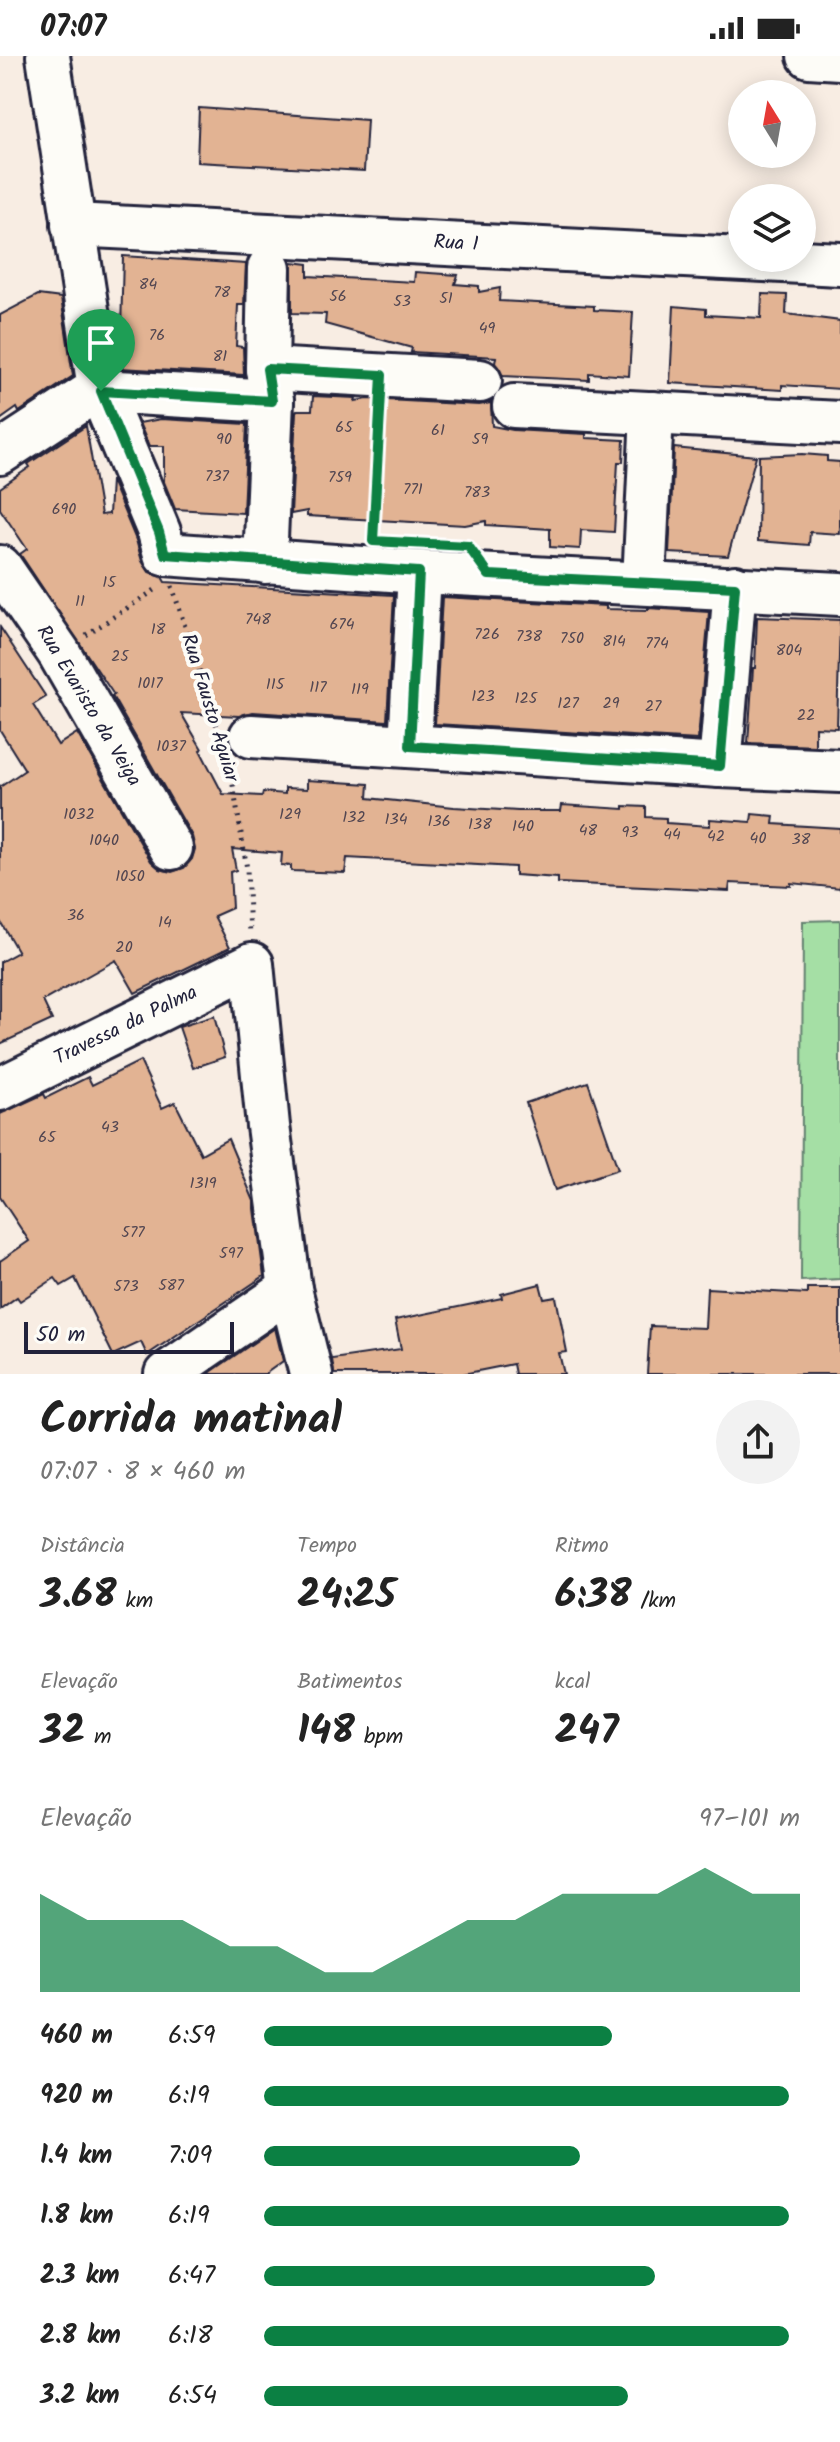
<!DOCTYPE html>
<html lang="pt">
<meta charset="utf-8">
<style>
body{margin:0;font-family:Kalam,sans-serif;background:#f2f2f2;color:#222;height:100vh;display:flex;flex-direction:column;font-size:30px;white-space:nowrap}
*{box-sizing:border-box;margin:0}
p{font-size:26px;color:#767676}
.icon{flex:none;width:44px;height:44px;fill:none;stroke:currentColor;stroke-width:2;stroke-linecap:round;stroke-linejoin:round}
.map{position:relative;height:1318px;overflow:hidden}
.sheet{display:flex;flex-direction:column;background:#fff;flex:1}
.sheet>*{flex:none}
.needle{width:52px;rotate:349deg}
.fabs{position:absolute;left:728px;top:24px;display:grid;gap:16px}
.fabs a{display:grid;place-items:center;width:88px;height:88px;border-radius:50%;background:#fff;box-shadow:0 4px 20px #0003;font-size:40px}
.scale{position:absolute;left:24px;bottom:20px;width:210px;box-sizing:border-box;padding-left:8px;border:4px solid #22223b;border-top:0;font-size:22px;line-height:28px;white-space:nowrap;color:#22223b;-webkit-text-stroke:6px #fdfcf7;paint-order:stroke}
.pin{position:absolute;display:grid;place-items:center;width:68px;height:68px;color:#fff;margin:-82px -34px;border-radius:50% 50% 50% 0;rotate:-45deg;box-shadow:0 0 8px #0007}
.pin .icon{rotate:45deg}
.round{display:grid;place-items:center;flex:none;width:84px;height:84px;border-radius:42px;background:#f2f2f2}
.summary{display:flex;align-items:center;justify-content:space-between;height:136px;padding:0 40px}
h1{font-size:44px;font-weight:800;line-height:60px}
.stats{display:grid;grid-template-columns:repeat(3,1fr);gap:12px;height:136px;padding:8px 40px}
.stats div{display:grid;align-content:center}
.stats b{font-size:40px;font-weight:800}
.stats small{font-size:22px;font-weight:400}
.stats p{font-size:22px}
.chart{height:224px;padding:16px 40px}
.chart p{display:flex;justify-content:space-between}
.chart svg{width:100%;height:144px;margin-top:8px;fill:#0b8043;opacity:.7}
ul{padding:0 40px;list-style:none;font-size:26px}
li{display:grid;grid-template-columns:128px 96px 1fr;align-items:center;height:60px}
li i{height:20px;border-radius:10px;background:#0b8043}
.status{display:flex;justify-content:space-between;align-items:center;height:56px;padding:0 40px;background:#fff;direction:ltr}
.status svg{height:22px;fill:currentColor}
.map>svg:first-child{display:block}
.green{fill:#a5dfa5;stroke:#648070;stroke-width:2}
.building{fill:#e2b393;stroke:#22223b;stroke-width:2}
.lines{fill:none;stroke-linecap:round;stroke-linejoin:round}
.minor-casing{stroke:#22223b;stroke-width:48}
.path{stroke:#22223b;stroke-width:5;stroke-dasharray:2 6;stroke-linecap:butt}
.minor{stroke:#fdfcf7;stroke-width:42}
.route-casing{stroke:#fff;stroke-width:16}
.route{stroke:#0b8043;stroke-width:10}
.labels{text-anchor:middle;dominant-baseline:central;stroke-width:8;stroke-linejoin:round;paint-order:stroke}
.number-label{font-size:16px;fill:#524651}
.street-label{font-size:20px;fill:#22223b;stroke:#fdfcf7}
</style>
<div class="status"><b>07:07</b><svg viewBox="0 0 49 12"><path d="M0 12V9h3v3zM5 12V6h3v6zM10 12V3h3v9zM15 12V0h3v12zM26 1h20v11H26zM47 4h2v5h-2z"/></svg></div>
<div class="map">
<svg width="840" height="1318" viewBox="0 0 840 1318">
<rect width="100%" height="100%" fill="#f8ede3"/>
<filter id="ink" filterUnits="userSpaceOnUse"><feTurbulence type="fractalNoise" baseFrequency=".0125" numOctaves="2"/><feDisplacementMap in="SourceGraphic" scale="16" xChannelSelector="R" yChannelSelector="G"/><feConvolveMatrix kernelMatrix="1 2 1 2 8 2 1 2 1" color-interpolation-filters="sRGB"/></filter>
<g filter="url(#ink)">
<!-- green -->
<path class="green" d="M840 864V1223L801 1225 803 865Z"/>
<!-- building -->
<g class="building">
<path d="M199 52 367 64 364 115 197 106Z"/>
<path d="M123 200 246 208 244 249H238L236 290 243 291 244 319 120 312Z"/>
<path d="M292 206 308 208V220L414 226 415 216 458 219 455 228 479 230V236L500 232 499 245 594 250V254L633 256 629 320 589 317V324L503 320 495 307 496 301 411 296 412 292 325 268 326 258 292 257Z"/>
<path d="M762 238 787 239 786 258 840 265V333L782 329V334L670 327 674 250 706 253V259L761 262Z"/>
<path d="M38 239 61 242 73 320 19 356 17 352 0 364V259Z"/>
<path d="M313 340 356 342 355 345 368 343 479 349 491 347 492 370 513 374 586 378V382L624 384 623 406H618L614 476 581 474 580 493 550 491V473L486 469V465L465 469 307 460V455L291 458 296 356 297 354H312Z"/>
<path d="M161 363 247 368 243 457 175 453 164 426V390H149L139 367Z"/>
<path d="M86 370 101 459 109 458 111 424 136 484 142 505 149 516 162 521 165 526 394 539 387 665 253 656 239 660 181 657 202 693 200 694 223 738 262 740 263 736 285 738V732L307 733V724L369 728 368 742 454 751 518 755H561L562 749 624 753V750L646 751V761L666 762V767L710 770V763L751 766 752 758 774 760 773 768 840 772V832L791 827V830L730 827 729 835 558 827V822L515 819V811L347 802 345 817 291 815V810L281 809 282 797 232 793 236 814 230 816 232 852 214 860 230 891 135 937 116 904 43 945 52 964 0 988V906L18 896 0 865V731L25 714 0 674V571L46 641 33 649 58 689 77 677 151 805 160 813 172 816 184 812 192 803 195 793 192 780 112 640 114 639 20 498 27 493 0 453V432L30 411 28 408Z"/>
<path d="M674 392 756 400 728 500 669 497Z"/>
<path d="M802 398 827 400V405L840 406V478L810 476 809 489 758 485 759 400Z"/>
<path d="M442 541 606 550V553L648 554V552L709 556 698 684 435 668Z"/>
<path d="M757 561 840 564 837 672 815 671V690L748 687 753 612H755Z"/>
<path d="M214 960 225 1001 193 1012 179 971Z"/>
<path d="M140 1005 162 1052 175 1046 201 1098 228 1083 254 1145 264 1220 147 1299 141 1286 113 1299 75 1222 61 1230 55 1222 20 1245 17 1241 0 1253V1205L29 1185 0 1141V1058L44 1038 46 1042 88 1021 92 1029Z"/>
<path d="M588 1026 618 1113 555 1134 526 1047Z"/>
<path d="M540 1228 544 1243 556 1241 567 1296 559 1297 564 1318H515L513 1308 463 1318H334L332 1303 401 1293 395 1264 502 1242 501 1238Z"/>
<path d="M707 1232 807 1238V1232H840V1318H647L650 1270 705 1272Z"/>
<path d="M275 1272 283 1305 265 1318H208Z"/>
</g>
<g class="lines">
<defs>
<g id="minor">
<path d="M48 0 99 332 159 476 165 498 419 516 840 538"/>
<path d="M809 0 840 2"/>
<path d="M73 169 840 208"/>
<path d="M267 313 480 325"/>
<path d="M101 335 272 345"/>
<path d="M514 350 840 367"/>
<path d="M0 397 99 332"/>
<path d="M265 506 272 345 267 313 269 212"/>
<path d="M0 511 59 597 171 792"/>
<path d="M644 527 652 357"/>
<path d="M251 680 720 710 840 715"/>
<path d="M410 690 419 516"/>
<path d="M720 710 735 531"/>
<path d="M0 1033 252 908 268 1070 290 1233 311 1318"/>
<path d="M166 1318 290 1233"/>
</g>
</defs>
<!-- minor casing -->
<use href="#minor" class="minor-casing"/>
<!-- path -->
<g class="path">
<path d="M374 480 380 354"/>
<path d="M172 530 218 673"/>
<path d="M86 579 158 532"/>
<path d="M229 705 247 813 250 878"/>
</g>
<!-- minor -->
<use href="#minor" class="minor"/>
</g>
</g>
<g class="lines" filter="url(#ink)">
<defs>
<path id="route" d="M267 313 382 319 373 485 468 490 489 519 735 531 720 710 410 690 419 516 165 498 159 476 101 335 272 345Z"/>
</defs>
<!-- route casing -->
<use href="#route" class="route-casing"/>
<!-- route -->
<use href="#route" class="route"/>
</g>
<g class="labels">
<!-- number labels -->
<g class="number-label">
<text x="148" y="228">84</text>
<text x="222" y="236">78</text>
<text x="338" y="240">56</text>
<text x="446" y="242">51</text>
<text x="402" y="245">53</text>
<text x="487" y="272">49</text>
<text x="157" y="279">76</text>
<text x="220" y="300">81</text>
<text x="344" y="371">65</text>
<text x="438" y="374">61</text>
<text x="224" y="383">90</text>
<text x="480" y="383">59</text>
<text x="217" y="420">737</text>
<text x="340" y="421">759</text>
<text x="413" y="433">771</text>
<text x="477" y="436">783</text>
<text x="64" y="453">690</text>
<text x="109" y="526">15</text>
<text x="80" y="545">11</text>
<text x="258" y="563">748</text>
<text x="342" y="568">674</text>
<text x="158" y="573">18</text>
<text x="487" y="578">726</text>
<text x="529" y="580">738</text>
<text x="572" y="582">750</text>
<text x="614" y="585">814</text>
<text x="657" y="587">774</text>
<text x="789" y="594">804</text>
<text x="120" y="600">25</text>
<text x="150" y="627">1017</text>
<text x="275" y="628">115</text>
<text x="318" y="631">117</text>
<text x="360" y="633">119</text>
<text x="483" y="640">123</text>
<text x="526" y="642">125</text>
<text x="568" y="647">127</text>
<text x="611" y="647">29</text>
<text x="653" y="650">27</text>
<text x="806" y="659">22</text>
<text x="171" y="690">1037</text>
<text x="79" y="758">1032</text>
<text x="290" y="758">129</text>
<text x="354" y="761">132</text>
<text x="396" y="763">134</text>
<text x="439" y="765">136</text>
<text x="480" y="768">138</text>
<text x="523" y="770">140</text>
<text x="588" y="774">48</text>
<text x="630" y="776">93</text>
<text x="672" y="778">44</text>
<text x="716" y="780">42</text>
<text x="758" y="782">40</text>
<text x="801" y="783">38</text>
<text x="104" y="784">1040</text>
<text x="130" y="820">1050</text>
<text x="76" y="859">36</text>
<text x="165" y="866">14</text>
<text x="124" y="891">20</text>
<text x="110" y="1071">43</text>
<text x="47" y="1081">65</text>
<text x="203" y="1127">1319</text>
<text x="133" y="1176">577</text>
<text x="231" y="1197">597</text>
<text x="171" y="1229">587</text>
<text x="126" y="1230">573</text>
</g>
<!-- street labels -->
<g class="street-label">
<text transform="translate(456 188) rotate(3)">Rua 1</text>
<text transform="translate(88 650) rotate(59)">Rua Evaristo da Veiga</text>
<text transform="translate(209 652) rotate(73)">Rua Fausto Aguiar</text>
<text transform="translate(126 970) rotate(-26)">Travessa da Palma</text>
</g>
</g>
</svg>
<div class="fabs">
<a><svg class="needle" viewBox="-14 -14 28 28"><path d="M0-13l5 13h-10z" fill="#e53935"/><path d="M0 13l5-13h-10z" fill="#767676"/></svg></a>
<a><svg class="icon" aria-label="layers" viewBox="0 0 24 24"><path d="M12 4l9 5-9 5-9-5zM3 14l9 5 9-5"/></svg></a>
</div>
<div class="scale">50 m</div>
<div class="pin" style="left:101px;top:335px;background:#1e9e55"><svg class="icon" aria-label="arrive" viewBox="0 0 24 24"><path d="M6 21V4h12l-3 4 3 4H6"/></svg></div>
</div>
<section class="sheet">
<div class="summary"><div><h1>Corrida matinal</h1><p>07:07 · 8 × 460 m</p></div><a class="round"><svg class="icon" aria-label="share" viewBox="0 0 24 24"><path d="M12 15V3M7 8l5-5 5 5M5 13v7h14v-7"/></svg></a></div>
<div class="stats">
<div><p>Distância</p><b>3.68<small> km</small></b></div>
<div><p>Tempo</p><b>24:25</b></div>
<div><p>Ritmo</p><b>6:38<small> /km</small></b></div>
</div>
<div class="stats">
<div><p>Elevação</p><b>32<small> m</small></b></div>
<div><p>Batimentos</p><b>148<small> bpm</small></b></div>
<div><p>kcal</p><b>247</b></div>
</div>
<div class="chart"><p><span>Elevação</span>97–101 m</p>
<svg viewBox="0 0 160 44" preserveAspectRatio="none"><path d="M0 44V14L10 22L20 22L30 22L40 30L50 30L60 38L70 38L80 30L90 22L100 22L110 14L120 14L130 14L140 6L150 14L160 14V44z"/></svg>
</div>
<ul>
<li><b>460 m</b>6:59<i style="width:65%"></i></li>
<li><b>920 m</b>6:19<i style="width:98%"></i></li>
<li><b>1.4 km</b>7:09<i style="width:59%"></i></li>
<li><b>1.8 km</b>6:19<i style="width:98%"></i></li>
<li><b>2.3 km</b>6:47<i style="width:73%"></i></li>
<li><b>2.8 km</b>6:18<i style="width:98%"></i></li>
<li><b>3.2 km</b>6:54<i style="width:68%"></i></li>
</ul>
</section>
